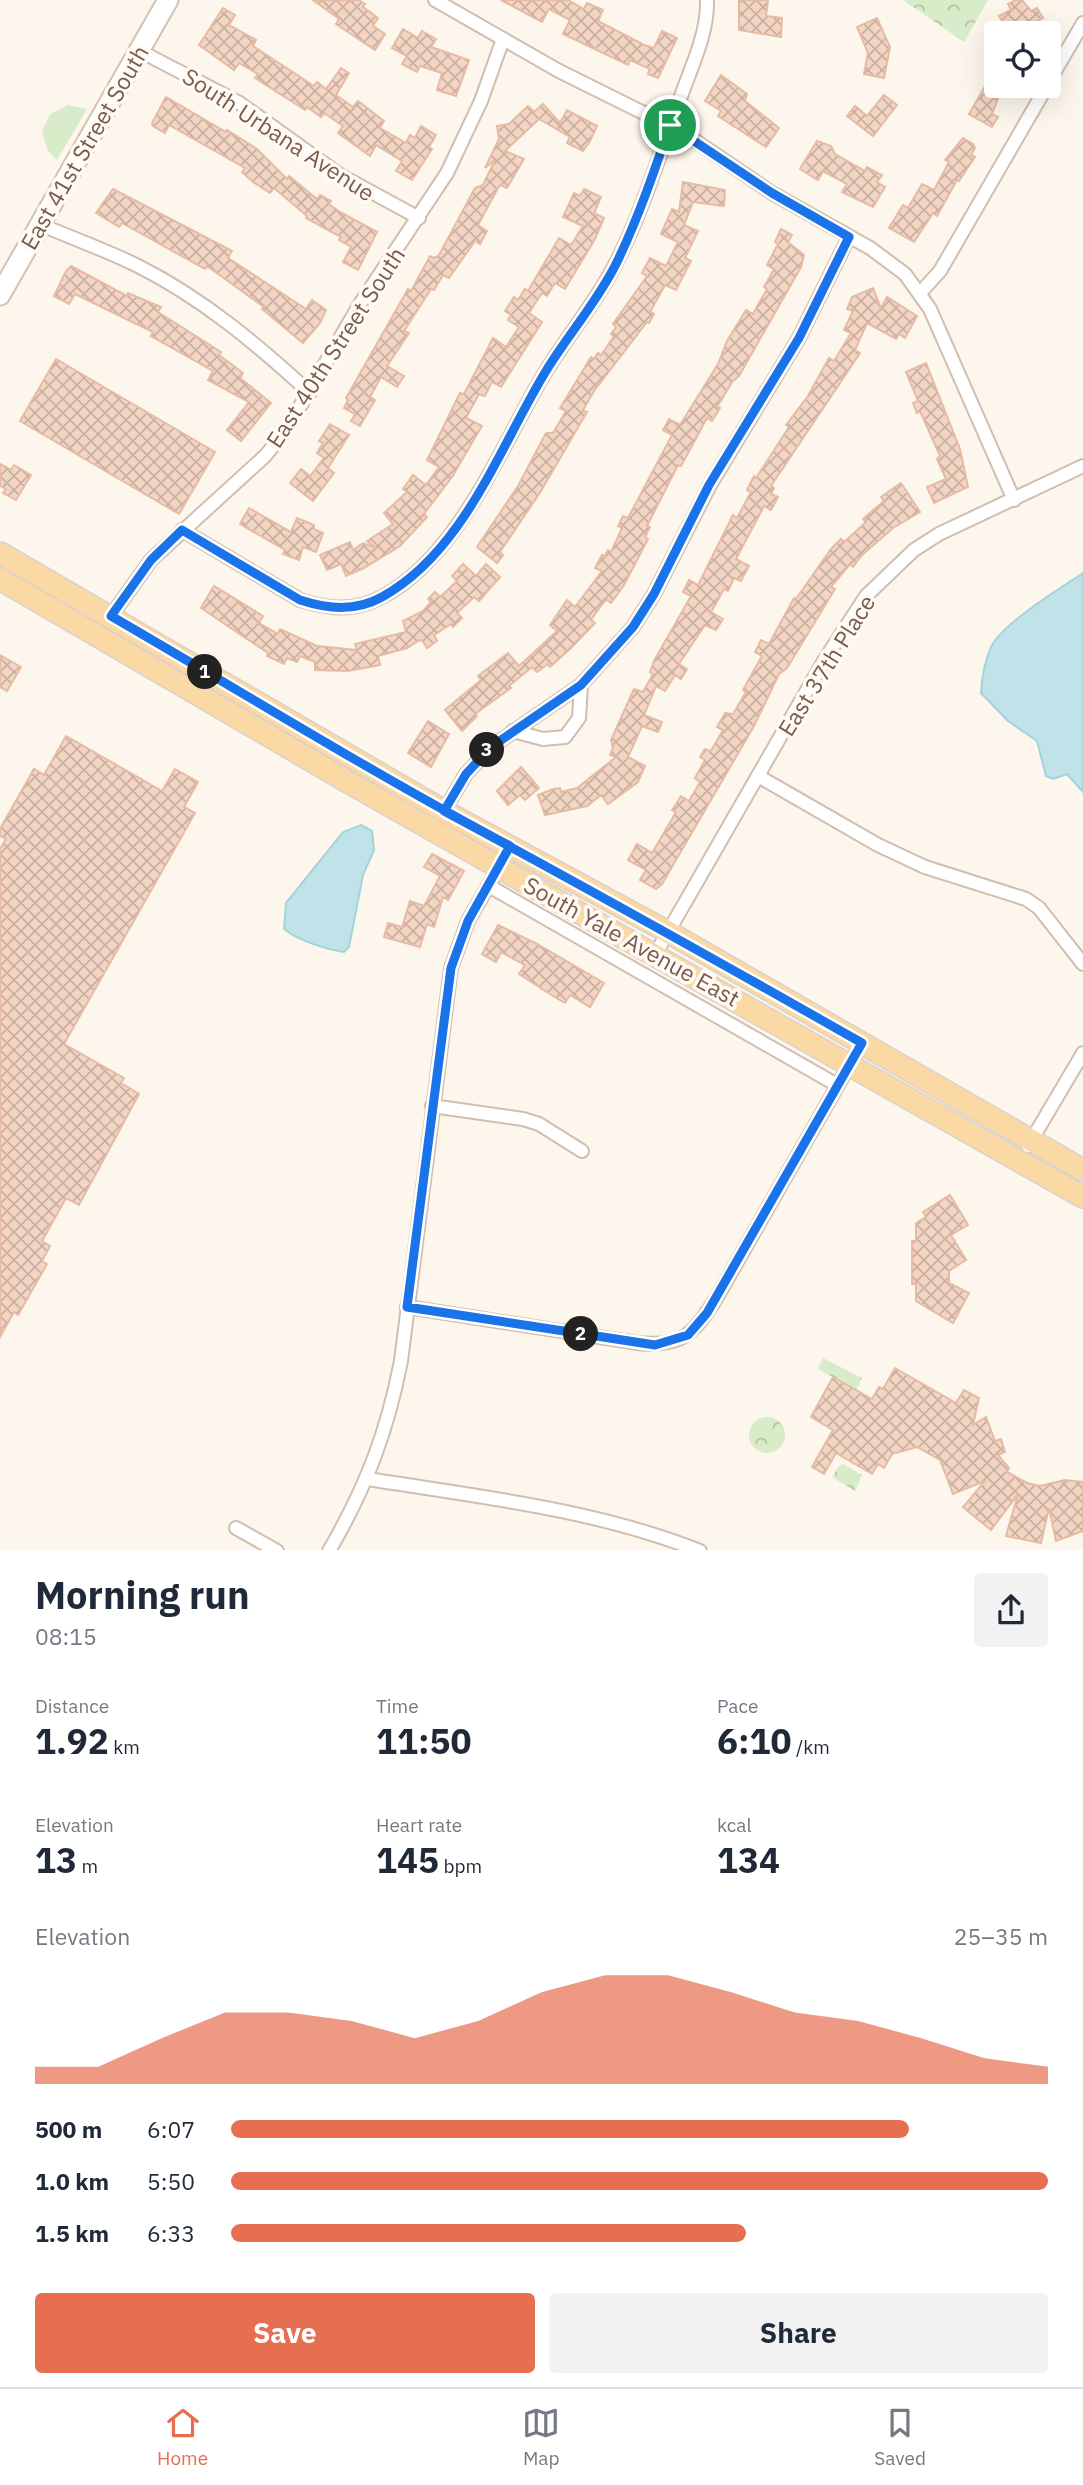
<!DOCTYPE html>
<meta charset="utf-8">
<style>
body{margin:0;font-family:"IBM Plex Sans",sans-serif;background:#f2f2f3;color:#1f2937;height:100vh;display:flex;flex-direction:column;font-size:26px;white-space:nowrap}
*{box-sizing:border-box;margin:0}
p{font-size:23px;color:#747a83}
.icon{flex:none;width:38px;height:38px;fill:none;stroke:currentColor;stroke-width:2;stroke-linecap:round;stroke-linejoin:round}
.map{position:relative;height:1550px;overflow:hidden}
.drawer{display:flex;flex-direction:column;background:#fff;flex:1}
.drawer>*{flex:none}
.controls{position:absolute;left:984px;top:21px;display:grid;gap:14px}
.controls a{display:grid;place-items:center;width:77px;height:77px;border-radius:7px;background:#fff;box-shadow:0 7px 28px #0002;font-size:35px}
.pin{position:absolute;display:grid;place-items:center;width:60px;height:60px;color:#fff;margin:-30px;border:4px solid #fff;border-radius:50%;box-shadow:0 2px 7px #0007}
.km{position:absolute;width:35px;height:35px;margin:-18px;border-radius:50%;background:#222;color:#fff;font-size:19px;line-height:35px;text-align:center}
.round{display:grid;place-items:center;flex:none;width:74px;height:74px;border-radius:7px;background:#f2f2f3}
.overview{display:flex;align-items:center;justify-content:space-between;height:119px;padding:0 35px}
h1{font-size:38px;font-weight:800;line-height:52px}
.stats{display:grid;grid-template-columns:repeat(3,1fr);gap:10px;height:119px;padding:7px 35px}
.stats div{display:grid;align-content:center}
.stats b{font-size:35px;font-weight:800}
.stats small{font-size:19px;font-weight:400}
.stats p{font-size:19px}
.chart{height:196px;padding:14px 35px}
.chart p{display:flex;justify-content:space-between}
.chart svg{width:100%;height:126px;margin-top:7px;fill:#e76f51;opacity:.7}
.cta{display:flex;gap:14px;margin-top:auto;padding:14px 35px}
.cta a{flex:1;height:80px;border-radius:7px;background:#e76f51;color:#fff;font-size:28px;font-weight:800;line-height:80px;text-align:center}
.cta a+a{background:#f2f2f3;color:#1f2937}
ul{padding:0 35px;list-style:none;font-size:23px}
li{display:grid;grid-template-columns:112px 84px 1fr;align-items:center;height:52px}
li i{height:18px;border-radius:9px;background:#e76f51}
.tabs{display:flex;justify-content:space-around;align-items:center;height:98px;border-top:2px solid #e0e1e3;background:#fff;font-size:19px;color:#747a83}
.tabs a{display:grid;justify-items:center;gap:4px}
.tabs .active{color:#e76f51}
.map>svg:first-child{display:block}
.park{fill:url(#park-crowns)}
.garden{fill:#d8ecc9}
.water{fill:#bfe3e8;stroke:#a5d3da;stroke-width:2}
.building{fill:url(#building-cross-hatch);stroke:#e6bba3;stroke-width:2}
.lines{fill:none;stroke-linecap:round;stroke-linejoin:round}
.minor-casing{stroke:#d1beb0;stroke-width:16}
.secondary-casing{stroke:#d6c0b0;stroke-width:23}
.primary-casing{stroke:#dad1cd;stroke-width:24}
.minor{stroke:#fff;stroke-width:12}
.secondary{stroke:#fff;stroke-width:19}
.primary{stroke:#fbd9a5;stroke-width:21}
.route-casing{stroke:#fff;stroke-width:14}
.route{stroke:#1a73e8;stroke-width:9}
.labels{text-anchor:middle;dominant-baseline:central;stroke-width:7;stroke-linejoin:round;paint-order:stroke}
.street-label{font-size:23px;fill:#7a5c4d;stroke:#fffaf3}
</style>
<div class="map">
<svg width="1083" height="1551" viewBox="0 0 1083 1551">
<defs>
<pattern id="park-crowns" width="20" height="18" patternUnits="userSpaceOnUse" patternTransform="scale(1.75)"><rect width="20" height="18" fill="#d8ecc9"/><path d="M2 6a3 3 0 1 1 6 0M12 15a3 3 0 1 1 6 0" fill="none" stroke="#b4c2a5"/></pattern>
<pattern id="building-cross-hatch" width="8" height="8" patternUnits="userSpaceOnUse" patternTransform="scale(1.75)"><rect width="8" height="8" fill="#f3d5c3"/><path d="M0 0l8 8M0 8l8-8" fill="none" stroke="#cab0a1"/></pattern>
</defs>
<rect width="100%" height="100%" fill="#fdf6ec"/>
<!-- park -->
<g class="park">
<path d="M903 0H988L964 42Z"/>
<path d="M823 1358 862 1378 856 1390 818 1369Z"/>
<circle cx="767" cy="1435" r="18"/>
<path d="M843 1464 862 1475 855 1491 832 1477 839 1466Z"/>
</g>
<!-- garden -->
<path class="garden" d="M68 105 87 109 57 160 48 151 42 132 50 114Z"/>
<!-- water -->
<g class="water">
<path d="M1083 573V792L1067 774 1053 779 1046 776 1037 741 1008 721 981 693C982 677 985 659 992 645 1005 622 1061 588 1083 573Z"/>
<path d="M361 825 372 831 374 850 363 875 349 947 344 952C325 949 299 941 284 929L286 903 343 832Z"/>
</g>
<!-- building -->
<g class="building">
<path d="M313 0H359L365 4 363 7 378 18 373 26 385 34 375 50 336 24 339 19Z"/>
<path d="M501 0H568L584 9 587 3 603 10 598 21 644 45 654 48 662 31 677 38 658 78 648 74 650 69 630 60 628 65 563 34 570 20 549 9 542 22Z"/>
<path d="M739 0H768L766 16 782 18 781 37 739 30Z"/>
<path d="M1016 0H1022L1031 11 1037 8 1043 18 1037 21 1043 33H1012L1007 24 1005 25 999 16 1011 10 1008 4Z"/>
<path d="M223 8 235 15 229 25 256 40 253 46 314 86 317 82 326 89 341 68 349 73 336 95 353 107 358 101 384 121 380 128 406 143 410 135 415 138 421 126 436 135 429 147 432 149 412 180 396 171 402 161 376 145 370 156 338 133 343 126 324 113 321 117 307 107 305 110 255 78 258 74 239 63 234 70 199 45Z"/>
<path d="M877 18 890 47 884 78 864 74 868 53 857 27Z"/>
<path d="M403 29 418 38 422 31 436 39 431 47 469 60 456 96 437 90 442 73 420 66 417 72 402 64 407 56 392 48Z"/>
<path d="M996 67V86H1003L992 114 998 117 992 127 969 114Z"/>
<path d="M721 75 747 94 745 101 779 128 766 147 718 116 721 111 705 101Z"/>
<path d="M884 95 897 105 873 136 847 116 855 106 867 116Z"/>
<path d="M166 97 226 132 227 130 257 149 287 179 289 176 317 199 320 195 331 201 329 204 340 212 377 232 358 270 343 262 351 247 339 240 341 237 306 218 307 216 274 188 270 193 253 182 242 172 245 168 169 125 165 133 153 126 152 123Z"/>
<path d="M543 104 560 123 567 110 597 126 590 141 583 151 567 143 570 137 539 119 505 151 524 159 507 188 500 185 498 188 478 225 487 231 480 244 475 241 449 278 443 275 434 290 431 289 404 331 409 333 387 366 404 376 397 387 381 377 370 397 375 400 360 426 351 421 355 414 344 408 348 400 346 398 408 289 411 291 430 256 434 258 439 255 475 188 483 185 495 160 485 168 499 139 497 126 509 124 528 106 534 112Z"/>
<path d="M963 138 973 144 975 148 971 155 975 157 959 181 957 180 937 216 933 213 914 242 889 228 903 205 908 208 922 184 934 190 949 162 945 160Z"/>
<path d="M817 141 831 146 835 154 865 171 867 167 882 175 877 182 885 187 873 207 842 192 847 184 823 171 818 180 800 169Z"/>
<path d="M683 182 725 190 724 206 693 202 684 225 698 231 685 258 691 261 676 290 665 285 650 312 654 314 649 323 647 322 594 391 583 410 587 412 541 491 500 552 503 555 497 563 477 547 518 486 546 433H553L566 411 560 408 585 367 591 357 594 359 598 353 601 355 614 336 611 334 616 327 613 324 647 276 642 273 650 258 666 266 678 242 661 234 672 209 679 212Z"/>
<path d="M113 189 232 251 228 258 306 309 312 300 326 310 320 323 303 343 262 309 264 307 207 266 205 269 122 223 119 227 96 213Z"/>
<path d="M584 189 601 197 594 213 604 218 595 239 565 289 555 283 547 296 542 293 529 313 542 322 501 387 492 382 485 396 479 394 466 418 482 426 452 477 424 514 427 517 400 546 364 568 346 576 341 564 327 570 320 555 350 542 353 550 363 543 376 548 367 541 393 524 384 513 407 492 403 489 413 475 426 485 439 467 427 460 460 393 464 394 493 338 506 347 519 327 508 320 511 315 505 311 514 297 518 300 525 289 528 291 559 238 571 245 583 226 563 217 574 193 580 196Z"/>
<path d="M781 229 792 235 788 242 804 255 801 267 739 376 732 382 717 407 720 408 712 421 707 418 681 466 678 465 647 526 650 527 645 537 648 539 624 585 611 603 607 600 603 603 591 620 595 623 571 648 550 667 548 664 537 672 532 667 509 686 511 688 475 714 477 716 462 731 445 710 481 680 478 676 508 653 519 666 557 631 550 625 567 600 575 607 602 571 595 568 602 555 605 556 608 550 611 552 622 528 618 526 623 516 628 518 672 435 663 430 669 419 680 425 718 364 727 341 746 310 753 314 767 289 764 287 774 269 767 265 778 244 775 242Z"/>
<path d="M71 266 127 296 128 293 161 307 158 312 221 352 219 355 243 373 240 378 271 403 241 441 227 430 249 402 208 380 213 371 151 336 153 332 75 294 69 304 54 296 66 271Z"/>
<path d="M873 288 881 308 887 297 917 316 905 338 899 334 896 339 867 323 855 350 860 353 771 486 774 488 771 494 778 497 771 510 764 506 736 559 749 566 741 581 734 578 728 591 724 589 711 612 723 619 716 630 705 625 679 664 687 669 681 679 675 675 665 691 656 686 644 715 662 722 658 732 642 726 628 757 645 766 638 782 608 804 601 795 587 806 545 815 538 795 553 789 560 788 561 792 577 788 616 757 610 755 613 748 611 740 634 689 643 692 653 674 650 672 654 661 691 596 683 592 689 580 698 585 733 515 737 518 751 492 747 490 754 476 756 478 789 427 786 425 808 396 829 358 834 361 851 333 844 330 853 311 847 309 852 297Z"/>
<path d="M56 359 215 452 179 514 20 421Z"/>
<path d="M926 363 960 449 968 487 934 503 927 487 946 479 937 459 940 456 920 411 917 413 913 403 918 401 906 372Z"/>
<path d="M330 424 349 435 328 468 334 473 313 501 290 483 301 469 310 476 324 458 317 453 323 443 319 441Z"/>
<path d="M0 464 11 470 14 465 31 475 16 500 3 493 6 489 0 486Z"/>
<path d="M901 483 920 512 893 528 861 556 853 567 850 564 831 587 835 589 787 668 779 674 754 726 662 884 656 889 640 880 646 870 628 860 637 844 652 853 676 812 672 810 681 796 689 801 700 782 695 778 705 760 700 757 705 749 710 751 712 749 723 730 717 727 725 713 733 714 746 692 743 690 762 656 755 652 761 640 769 644 794 598 796 599 831 549 841 539 844 542 866 522 863 519 884 501 881 497Z"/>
<path d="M249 508 291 532 297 518 314 525V529L323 533 316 552 303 547 299 560 283 554 285 550 240 524Z"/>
<path d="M463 564 476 576 486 564 500 577 479 601 474 597 457 613 462 618 453 627 451 624 434 635 437 641 427 648 422 640 418 641 407 648 378 656 380 665 348 671 315 670V662L300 656 297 662 287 658 284 664 267 656 268 653 201 608 214 586 263 616 259 623 278 634 280 629 317 646 357 650 355 644 406 632 403 621 423 611 431 602 428 599 435 592 440 597 457 581 452 576Z"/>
<path d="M0 655 21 667 7 691 0 687Z"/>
<path d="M428 721 449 734 431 767 408 753Z"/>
<path d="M66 736 162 791 175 769 198 782 184 807 195 813 64 1044 124 1078 121 1083 139 1094 79 1205 66 1198 42 1241 50 1246 42 1261 47 1264 18 1315 14 1312 0 1337V849L6 839 0 836V829L34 769 44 775Z"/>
<path d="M521 767 539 788 525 800 520 795 508 805 497 791Z"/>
<path d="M432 854 464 871 448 900 443 897 434 927 427 924 420 947 384 937 388 923 402 927 410 901 424 906 440 876 424 867Z"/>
<path d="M498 925 537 944 604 983 590 1007 570 995 565 1003 553 996 519 974 525 965 501 952 496 962 482 954Z"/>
<path d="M950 1195 968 1225 951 1235 966 1260 949 1271V1283L969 1293 953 1323 916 1301V1284H912V1241H916V1223L926 1217 923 1212Z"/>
<path d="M895 1368 956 1403 964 1390 979 1398 973 1425 986 1417 995 1441 1001 1439 1005 1452 998 1455 1009 1468 1007 1472 1027 1483 1040 1486 1065 1480 1083 1482V1531L1056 1541 1049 1508 1041 1543 1006 1536 1018 1494 991 1530 963 1507 985 1481 953 1494 940 1460 917 1447 892 1454 884 1468 878 1464 872 1474 836 1453 824 1474 812 1467 833 1430 811 1417 833 1377 872 1399 879 1387 883 1389Z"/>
</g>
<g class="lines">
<defs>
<g id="minor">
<path d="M435 0 559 71 684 133 772 193 870 248 905 274 930 309 1014 500"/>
<path d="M138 50 238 102 340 175 419 218"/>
<path d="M1048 83 1083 23"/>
<path d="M39 224C72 238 106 250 138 266 202 298 258 345 310 393"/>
<path d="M921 292 940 271 1047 86"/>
<path d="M182 530 300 600C328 609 354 612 382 597 457 557 499 452 540 381 563 341 594 306 615 265 642 213 659 156 679 102 690 69 708 35 707 0"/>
<path d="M111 616 151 560 265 456 285 432 360 304 447 173 481 101 503 39"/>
<path d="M513 731 543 739 565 737 579 718 581 685"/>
<path d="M758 776 878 845 925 867 1026 899 1039 908 1083 964"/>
<path d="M444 811 466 774 491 747 581 685 633 627 654 594 710 485 799 338 849 237"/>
<path d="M489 886 837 1085"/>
<path d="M656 953 825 659 866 596 914 550 939 534 1083 466"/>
<path d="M432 1106 523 1119 539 1124 582 1151"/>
<path d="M1028 1146 1083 1053"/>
<path d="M407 1307 638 1343C683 1348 695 1332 717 1297L862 1043"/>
<path d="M368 1479C480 1497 594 1509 700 1551"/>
<path d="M236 1528 277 1551"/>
<path d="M329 1551C366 1487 387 1433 401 1361L451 968 468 921 502 862"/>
</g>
<path id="secondary" d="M0 295 168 0"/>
<g id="primary">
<path d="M0 553 444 811 668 932 1083 1170"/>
<path d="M0 579 353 785 1083 1197"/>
</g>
</defs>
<!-- minor casing -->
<use href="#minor" class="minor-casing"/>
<!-- secondary casing -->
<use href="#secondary" class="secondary-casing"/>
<!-- primary casing -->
<use href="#primary" class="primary-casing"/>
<!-- minor -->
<use href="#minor" class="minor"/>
<!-- secondary -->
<use href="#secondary" class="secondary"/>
<!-- primary -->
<use href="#primary" class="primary"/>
</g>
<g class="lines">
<defs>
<path id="route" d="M670 125C654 172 638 219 616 264 597 302 568 335 546 371 500 446 464 552 382 597 355 612 328 609 300 600L182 530 151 560 111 616C244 693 374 774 510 846L468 921 451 968 407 1307 655 1345 688 1335 707 1313 862 1043C723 964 584 886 444 811L466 774 491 747 581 685 633 627 654 594 709 485 799 338 849 237 772 193 670 125"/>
</defs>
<!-- route casing -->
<use href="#route" class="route-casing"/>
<!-- route -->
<use href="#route" class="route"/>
</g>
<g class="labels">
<!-- street labels -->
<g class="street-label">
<text transform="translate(279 134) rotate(33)">South Urbana Avenue</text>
<text transform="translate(84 147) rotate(-60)">East 41st Street South</text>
<text transform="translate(335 347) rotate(-57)">East 40th Street South</text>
<text transform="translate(826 665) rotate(-58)">East 37th Place</text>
<text transform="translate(632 941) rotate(29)">South Yale Avenue East</text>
</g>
</g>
</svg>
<div class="controls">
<a><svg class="icon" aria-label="locate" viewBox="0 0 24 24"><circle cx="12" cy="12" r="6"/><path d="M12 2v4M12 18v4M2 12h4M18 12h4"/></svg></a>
</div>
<div class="pin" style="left:670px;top:125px;background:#1e9e55"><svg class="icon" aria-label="arrive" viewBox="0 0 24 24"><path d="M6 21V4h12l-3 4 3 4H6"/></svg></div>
<b class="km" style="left:205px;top:672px">1</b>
<b class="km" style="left:581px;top:1334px">2</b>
<b class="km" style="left:487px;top:750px">3</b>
</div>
<section class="drawer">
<div class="overview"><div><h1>Morning run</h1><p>08:15</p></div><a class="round"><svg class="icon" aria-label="share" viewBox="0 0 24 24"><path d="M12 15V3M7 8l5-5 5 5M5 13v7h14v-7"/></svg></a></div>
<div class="stats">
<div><p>Distance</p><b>1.92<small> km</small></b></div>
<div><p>Time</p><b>11:50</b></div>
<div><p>Pace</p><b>6:10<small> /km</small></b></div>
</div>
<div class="stats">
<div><p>Elevation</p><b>13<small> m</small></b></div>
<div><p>Heart rate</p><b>145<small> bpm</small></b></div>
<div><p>kcal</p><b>134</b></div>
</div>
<div class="chart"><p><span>Elevation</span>25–35 m</p>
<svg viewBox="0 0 160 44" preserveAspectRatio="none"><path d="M0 44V38L10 38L20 28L30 19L40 19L50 22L60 28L70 22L80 12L90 6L100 6L110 12L120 19L130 22L140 28L150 35L160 38V44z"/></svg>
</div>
<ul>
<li><b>500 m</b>6:07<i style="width:83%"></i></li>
<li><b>1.0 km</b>5:50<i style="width:100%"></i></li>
<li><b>1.5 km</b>6:33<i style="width:63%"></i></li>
</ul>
<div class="cta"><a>Save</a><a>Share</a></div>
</section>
<nav class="tabs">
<a class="active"><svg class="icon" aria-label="home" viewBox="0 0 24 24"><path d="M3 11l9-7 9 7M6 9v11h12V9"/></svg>Home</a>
<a><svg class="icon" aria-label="map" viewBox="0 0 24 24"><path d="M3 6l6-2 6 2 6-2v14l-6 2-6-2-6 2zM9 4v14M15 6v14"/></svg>Map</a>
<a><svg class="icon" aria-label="saved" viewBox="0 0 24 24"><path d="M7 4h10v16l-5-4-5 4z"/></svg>Saved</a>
</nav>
